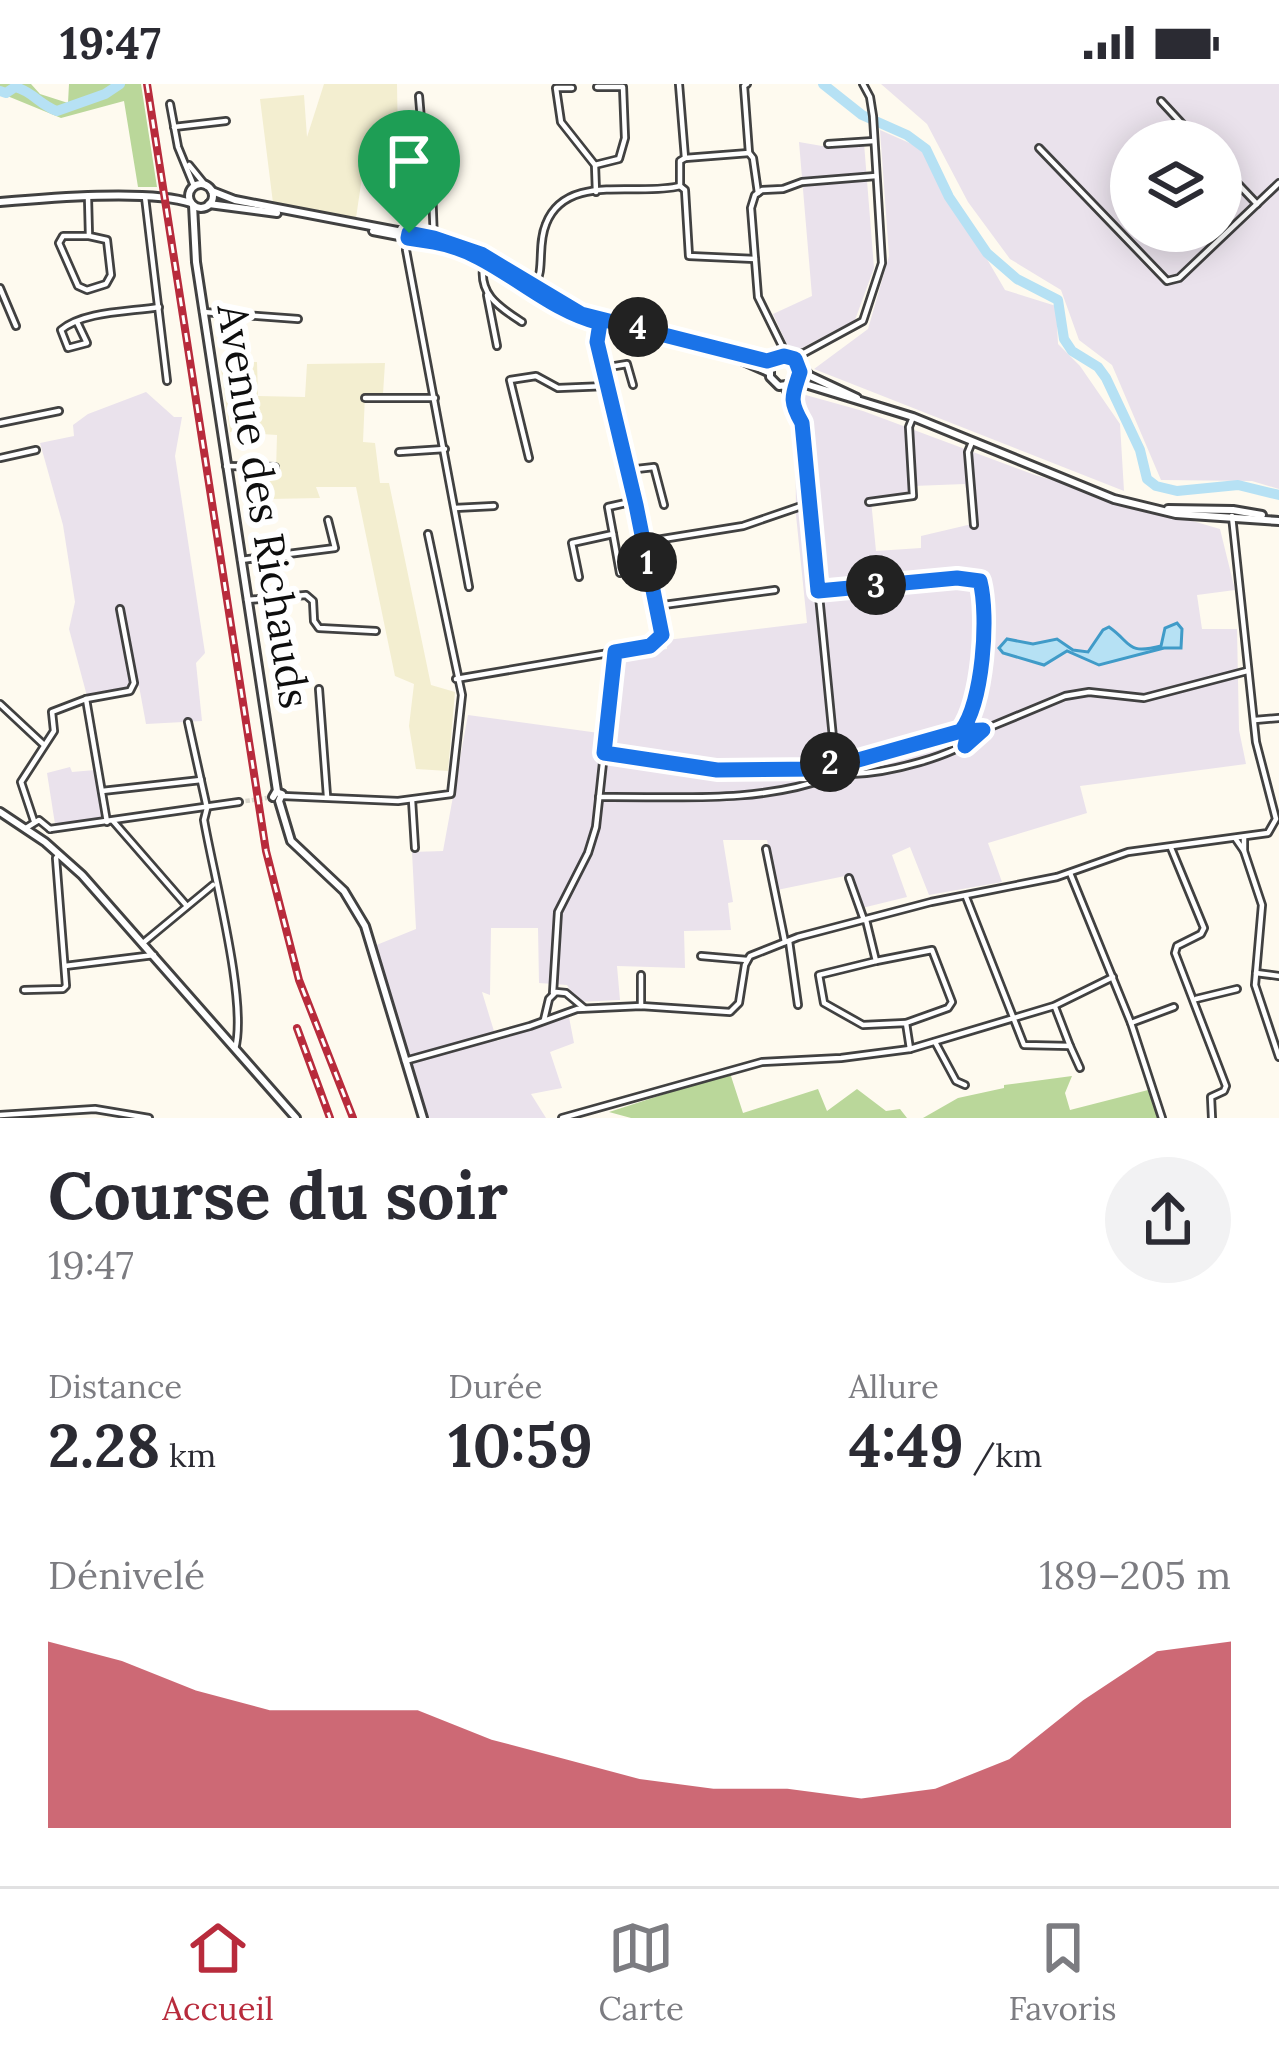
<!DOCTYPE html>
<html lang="fr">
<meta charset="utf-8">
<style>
body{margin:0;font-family:Lora,serif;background:#f2f2f3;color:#2b2b33;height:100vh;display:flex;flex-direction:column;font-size:45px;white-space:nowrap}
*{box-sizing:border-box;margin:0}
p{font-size:39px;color:#7c7c81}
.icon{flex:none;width:66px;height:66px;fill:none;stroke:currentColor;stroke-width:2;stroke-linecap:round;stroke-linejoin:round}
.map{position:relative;height:1034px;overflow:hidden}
.side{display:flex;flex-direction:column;background:#fff;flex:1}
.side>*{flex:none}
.buttons{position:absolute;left:1110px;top:36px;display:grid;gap:24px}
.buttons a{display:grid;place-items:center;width:132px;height:132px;border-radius:50%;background:#fff;box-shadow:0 6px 30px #0003;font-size:60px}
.pin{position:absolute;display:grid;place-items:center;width:102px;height:102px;color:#fff;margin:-123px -51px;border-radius:50% 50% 50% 0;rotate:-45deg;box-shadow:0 0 12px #0007}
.pin .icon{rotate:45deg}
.km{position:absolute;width:60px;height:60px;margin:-30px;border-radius:50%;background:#222;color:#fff;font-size:33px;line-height:60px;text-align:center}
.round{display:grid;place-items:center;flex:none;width:126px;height:126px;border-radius:63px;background:#f2f2f3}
.head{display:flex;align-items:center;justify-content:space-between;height:204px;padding:0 48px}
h1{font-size:66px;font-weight:700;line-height:90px}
.figures{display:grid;grid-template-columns:repeat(3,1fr);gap:18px;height:204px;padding:12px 48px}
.figures div{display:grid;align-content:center}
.figures b{font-size:60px;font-weight:700}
.figures small{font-size:33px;font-weight:400}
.figures p{font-size:33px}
.chart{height:336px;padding:24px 48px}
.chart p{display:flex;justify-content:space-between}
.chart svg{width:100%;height:216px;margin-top:12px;fill:#b82b3c;opacity:.7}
.status{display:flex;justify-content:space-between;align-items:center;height:84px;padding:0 60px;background:#fff;direction:ltr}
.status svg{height:33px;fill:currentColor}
.tab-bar{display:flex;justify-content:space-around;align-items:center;height:168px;border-top:3px solid #e1e1e2;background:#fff;font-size:33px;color:#7c7c81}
.tab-bar a{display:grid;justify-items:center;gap:6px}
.tab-bar .selected{color:#b82b3c}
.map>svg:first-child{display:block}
.industrial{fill:#eae2ec;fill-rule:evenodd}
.farmland{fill:#f3eed0}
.forest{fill:#bad79a}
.water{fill:#b6e1f4;stroke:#409bc8;stroke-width:3}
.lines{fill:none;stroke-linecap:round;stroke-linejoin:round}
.river{stroke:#b6e1f4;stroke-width:10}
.minor-tunnel{stroke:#dad7cd;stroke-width:4.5;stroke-dasharray:4.5 2;stroke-linecap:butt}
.minor-casing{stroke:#414141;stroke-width:10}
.tertiary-casing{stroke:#414141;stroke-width:12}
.minor{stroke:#fff;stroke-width:4.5}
.tertiary{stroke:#fff;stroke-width:6}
.rail-casing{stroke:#b82b3c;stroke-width:8}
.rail{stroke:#fff;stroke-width:3;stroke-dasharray:9;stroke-linecap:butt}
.route-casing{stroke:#fff;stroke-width:24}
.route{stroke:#1a73e8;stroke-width:15}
.labels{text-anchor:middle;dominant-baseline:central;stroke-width:12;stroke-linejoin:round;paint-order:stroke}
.street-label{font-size:42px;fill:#0e0e0e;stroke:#fff}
</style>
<div class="status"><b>19:47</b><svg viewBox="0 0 49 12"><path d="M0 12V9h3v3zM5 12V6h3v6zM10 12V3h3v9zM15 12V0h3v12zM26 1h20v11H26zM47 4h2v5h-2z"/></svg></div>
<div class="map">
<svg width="1279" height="1034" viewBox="0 0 1279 1034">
<rect width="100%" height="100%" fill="#fefaef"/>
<!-- industrial -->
<g class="industrial">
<path d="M881 0H1279V405L1252 397 1161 396 1112 281 1079 256 1061 206 1010 175 968 118 927 40ZM1131 57H1221V147H1131Z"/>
<path d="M880 46 923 65 1005 206 1056 222 1058 260 1080 282 1120 340 1124 407 814 285 868 245 889 172Z"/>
<path d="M799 58 822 62 864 59 874 184 855 236 800 265H789L773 230 812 212Z"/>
<path d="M146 308 174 333H182L175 372 205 569 196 579 202 637 146 640 139 602 87 612 69 545 75 518 63 441 40 359 74 352 73 341 88 330Z"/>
<path d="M795 308 863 327 1035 391 1220 445 1235 506 1197 511 1202 545H1237L1239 646 1246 680 1080 702 1087 729 988 759 1002 798 929 811 910 763 892 771 907 813 858 825 845 792 777 806 767 756H723L733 818 728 819 731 846 684 847 685 884 617 882 620 916 578 918 567 901 539 899 538 844H491L490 911 482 908 497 957 569 933 574 959 550 968 562 1004 531 1010 546 1034H427L374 862 416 845 412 768 443 767 468 631 599 649 608 573 667 565V556L807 539 796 431ZM965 400 972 440 921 452V464L876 467 871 416 911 411 913 402Z"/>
<path d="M70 683 72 688 95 686 104 734 55 740 47 689Z"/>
</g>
<!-- farmland -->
<g class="farmland">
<path d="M324 0H397L398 60 368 52 356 134 273 119 260 15 304 11 307 53Z"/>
<path d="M220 278H257L258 312 305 313 307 280 385 279 383 310 365 311 363 358 375 359 380 399H389L431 601 455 608 448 687 416 685 409 642 414 600 395 592 356 403H316L320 414 269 415 270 388 276 387 277 351 230 348Z"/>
</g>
<!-- forest -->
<g class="forest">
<path d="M0 0H31L40 10 68 19 69 0H141L157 103H138L124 17 61 34 0 9Z"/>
<path d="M730 989 743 1029 818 1005 827 1027 857 1005 886 1027 900 1025 907 1034H631L609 1028Z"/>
<path d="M1072 992 1065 1009 1070 1026 1152 1005 1157 1034H923L958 1014 1004 1004V1001Z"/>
</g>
<!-- water -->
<path class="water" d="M1177 539 1182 545 1181 564H1164L1099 581 1067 567 1044 581 1003 569 999 564 1007 555 1033 560 1057 555 1073 566 1088 568 1103 546 1109 543C1132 559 1126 571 1161 562L1165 544Z"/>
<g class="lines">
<!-- river -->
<g class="river">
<path d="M823 0 862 31 907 51 926 65 949 113 987 169 1017 195 1058 216 1064 255 1072 267 1098 283 1106 294 1140 366 1147 395 1156 402 1177 407 1238 401 1279 411"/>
<path d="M0 7 6 9 15 3C32 7 40 21 57 27L105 10 120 0"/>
</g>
<!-- minor-tunnel -->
<path class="minor-tunnel" d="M239 718 267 714"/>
<defs>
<g id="minor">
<path d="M679 0 685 74 680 77V102L685 106 689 172 755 175"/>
<path d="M747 0 744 2 749 69 753 74 758 109"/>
<path d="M572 4H556L561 38 595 81 596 108"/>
<path d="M419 12 423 60 431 77 434 158"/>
<path d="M1161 17 1198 57"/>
<path d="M170 20 178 63 194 102"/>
<path d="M174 43 226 37"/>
<path d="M828 60 874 57"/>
<path d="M1039 64 1167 197 1179 194 1279 99"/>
<path d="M685 74 749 69"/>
<path d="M189 81 206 102"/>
<path d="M595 81 619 75 625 54 623 3H597"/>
<path d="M1221 82 1257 120"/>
<path d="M145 113 167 297"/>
<path d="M88 114 89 152 107 156 111 191 106 200 87 206 78 202 59 159 63 152H89"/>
<path d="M408 154 406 166 469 503"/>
<path d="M484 178C477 210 499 223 522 238"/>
<path d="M535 203C545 184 537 161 546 140 566 88 638 113 680 102"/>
<path d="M0 204 16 242"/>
<path d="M487 211 497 262"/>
<path d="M203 228 298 235"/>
<path d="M77 238 87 259 68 264 61 246C84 227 129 228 159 223"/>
<path d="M787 272 758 213 751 124 755 111 762 106 783 105 802 98 876 92"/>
<path d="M790 272 804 269 863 237 882 179 873 32 870 13 863 0"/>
<path d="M603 284 627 280 633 301"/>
<path d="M793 301 794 325"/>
<path d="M784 303 802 339 835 674"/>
<path d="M365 314H435"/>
<path d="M0 339 59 327"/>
<path d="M972 358 968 368 974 441"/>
<path d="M399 368 445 365"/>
<path d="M0 374 36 366"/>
<path d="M529 374 510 296 536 292 558 304 607 302"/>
<path d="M226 382 275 383"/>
<path d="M628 386 654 383 664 421"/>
<path d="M869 418 913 412 909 343 913 333"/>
<path d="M455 424 494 422"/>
<path d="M613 450 620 489"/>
<path d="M644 458 743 442 810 419"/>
<path d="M241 476 335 464 328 436"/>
<path d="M579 493 572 459 613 450 608 423 635 417"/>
<path d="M818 507 969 493 979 497C989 531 983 620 961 647L967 653 965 662"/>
<path d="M247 516 306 511 313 517 314 537 319 544 376 547"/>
<path d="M656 522 775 506"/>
<path d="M456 595 650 562 661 554 636 421 598 267 600 239"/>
<path d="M319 605 327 712"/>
<path d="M86 615 107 738"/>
<path d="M0 620 44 661"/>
<path d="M1255 636 1279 634"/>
<path d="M188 638 207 724 204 736C213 789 248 919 235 965"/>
<path d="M604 669 717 685 825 684"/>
<path d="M827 684 835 674 854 678 961 647 983 646 1065 612 1089 608 1144 614 1247 587"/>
<path d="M827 684 833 696 843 697 851 690 850 678"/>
<path d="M851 690C886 689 956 673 980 649"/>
<path d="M102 707 201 696"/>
<path d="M283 712 398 717 451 710 462 611 428 450"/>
<path d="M599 713C675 712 758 720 830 693"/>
<path d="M412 716 415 764"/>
<path d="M34 737 21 698 54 647 52 628 86 615 130 607 134 599 120 525"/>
<path d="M113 737 187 822"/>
<path d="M26 744 39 736 50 745"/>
<path d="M50 745 239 718"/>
<path d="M1235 754 1244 767V753"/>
<path d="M1171 764 1204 844 1201 850 1177 862 1175 869 1226 1002 1224 1007 1211 1013 1212 1034"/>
<path d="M766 765 785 858"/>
<path d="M1244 767 1262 821 1255 901 1279 973"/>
<path d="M1070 789 1131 939 1162 1034"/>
<path d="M849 794 864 836"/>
<path d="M966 813 1024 961 1070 962 1055 923"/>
<path d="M866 836 876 877 819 891 824 919 863 941 906 939 910 965"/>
<path d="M789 857 798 921"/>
<path d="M143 859 213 801"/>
<path d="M701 872 747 876"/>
<path d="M876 877 932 866 952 918 948 924 906 939"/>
<path d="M65 882 154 871"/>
<path d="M1256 889 1279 892"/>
<path d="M24 906 63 905 66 902 56 774 59 770"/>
<path d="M553 909 558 828 588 769 596 743 615 568"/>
<path d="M1196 915 1237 905"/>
<path d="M641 922V891"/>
<path d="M544 936 549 915 556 908 566 909 584 924"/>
<path d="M1131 939 1174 923"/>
<path d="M935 958 956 997 965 1001"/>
<path d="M1070 962 1080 984"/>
<path d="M405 977 530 942 577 925 641 922 730 928 739 919 745 881 750 872 798 853 931 818 1057 793 1128 768 1268 749 1276 735 1256 658 1232 432"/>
<path d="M0 1031 95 1025 149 1034"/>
<path d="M562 1034 762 978 841 974 910 965 1054 922 1113 893"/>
</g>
<g id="tertiary">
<circle cx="201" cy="112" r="12"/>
<path d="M212 107 235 116 460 159 581 230 773 277"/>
<path d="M0 118C46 114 150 105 191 119"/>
<path d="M209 120 277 129"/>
<path d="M193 121 196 178 277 707"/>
<path d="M373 147 430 158"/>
<path d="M449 161 577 234 739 275 768 288"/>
<path d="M857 314 810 292 790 272H780L770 281V293L779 302 802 299 913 333 1114 415 1176 430 1279 437"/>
<path d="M1168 425 1233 426 1262 431"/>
<path d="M273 713 276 708 282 710 279 717 291 757 344 807 365 842 423 1034"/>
<path d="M0 728 45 758 82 791 296 1034"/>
</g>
</defs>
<!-- minor casing -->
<use href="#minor" class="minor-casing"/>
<!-- tertiary casing -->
<use href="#tertiary" class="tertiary-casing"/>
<!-- minor -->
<use href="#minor" class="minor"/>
<!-- tertiary -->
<use href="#tertiary" class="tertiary"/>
<defs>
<g id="rail">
<path d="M147 0 266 767 299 896 353 1034"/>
<path d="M297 944 330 1034"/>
</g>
</defs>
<!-- rail casing -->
<use href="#rail" class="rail-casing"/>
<!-- rail -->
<use href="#rail" class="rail"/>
</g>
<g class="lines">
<defs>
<path id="route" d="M409 149 434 154V158C495 168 539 224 600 239L597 258 636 421 662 551 650 562 615 568 604 669 717 686 819 685 827 684 835 674 851 678 961 647 983 646 965 662 967 653 961 647C983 619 989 532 980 497L957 494 818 507 802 339C788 315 793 311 800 288L795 275 784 272 767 277 581 230 481 170 434 154V158L408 154 409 149"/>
</defs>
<!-- route casing -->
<use href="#route" class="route-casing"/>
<!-- route -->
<use href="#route" class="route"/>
</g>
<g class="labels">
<!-- street labels -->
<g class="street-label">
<text transform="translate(264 422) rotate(81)">Avenue des Richauds</text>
</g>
</g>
</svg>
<div class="buttons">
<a><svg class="icon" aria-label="layers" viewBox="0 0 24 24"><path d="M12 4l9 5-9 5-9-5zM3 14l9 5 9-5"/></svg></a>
</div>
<div class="pin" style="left:409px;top:149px;background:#1e9e55"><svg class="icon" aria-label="arrive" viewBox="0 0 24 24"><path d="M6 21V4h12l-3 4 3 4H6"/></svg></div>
<b class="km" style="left:647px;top:478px">1</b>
<b class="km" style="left:830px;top:678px">2</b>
<b class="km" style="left:876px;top:501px">3</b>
<b class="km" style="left:638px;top:243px">4</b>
</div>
<section class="side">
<div class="head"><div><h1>Course du soir</h1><p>19:47</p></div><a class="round"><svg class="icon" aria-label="share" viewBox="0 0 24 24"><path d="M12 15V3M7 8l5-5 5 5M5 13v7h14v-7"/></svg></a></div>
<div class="figures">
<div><p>Distance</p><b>2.28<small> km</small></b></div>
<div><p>Durée</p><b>10:59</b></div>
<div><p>Allure</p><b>4:49<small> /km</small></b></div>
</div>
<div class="chart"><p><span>Dénivelé</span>189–205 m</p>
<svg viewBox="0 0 160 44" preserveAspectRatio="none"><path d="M0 44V6L10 10L20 16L30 20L40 20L50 20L60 26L70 30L80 34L90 36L100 36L110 38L120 36L130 30L140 18L150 8L160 6V44z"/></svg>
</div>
</section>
<nav class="tab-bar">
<a class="selected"><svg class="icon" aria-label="home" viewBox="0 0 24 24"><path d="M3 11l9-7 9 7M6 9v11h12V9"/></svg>Accueil</a>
<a><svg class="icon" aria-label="map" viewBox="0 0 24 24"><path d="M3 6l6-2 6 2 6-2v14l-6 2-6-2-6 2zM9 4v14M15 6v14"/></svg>Carte</a>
<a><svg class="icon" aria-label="saved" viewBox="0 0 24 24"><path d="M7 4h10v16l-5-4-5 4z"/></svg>Favoris</a>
</nav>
